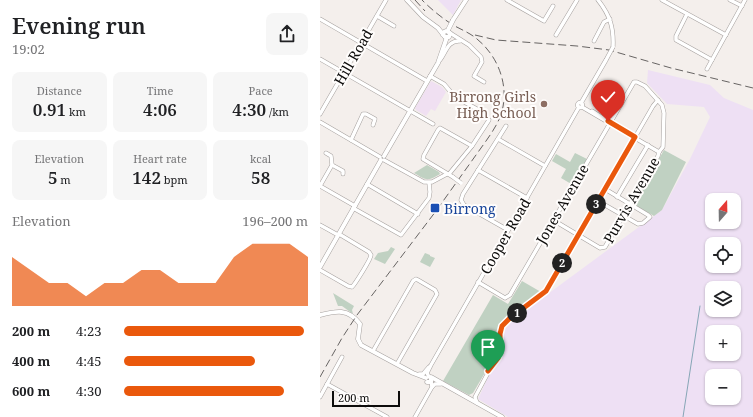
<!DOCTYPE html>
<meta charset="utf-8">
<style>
body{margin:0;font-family:"Noto Serif",serif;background:#f6f6f6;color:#202124;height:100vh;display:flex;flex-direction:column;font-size:15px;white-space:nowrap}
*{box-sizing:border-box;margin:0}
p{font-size:13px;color:#757577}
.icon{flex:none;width:22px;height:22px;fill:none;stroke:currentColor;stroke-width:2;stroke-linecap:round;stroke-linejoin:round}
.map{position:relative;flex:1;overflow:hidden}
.drawer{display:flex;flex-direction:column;background:#fff;width:320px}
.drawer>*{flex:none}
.needle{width:26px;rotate:20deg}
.fabs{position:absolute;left:385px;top:193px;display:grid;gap:8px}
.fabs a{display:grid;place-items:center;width:36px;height:36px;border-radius:8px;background:#fff;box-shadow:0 1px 3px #0004;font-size:20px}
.scale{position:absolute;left:12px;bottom:10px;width:68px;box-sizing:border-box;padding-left:4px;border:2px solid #0d0c0b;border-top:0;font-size:11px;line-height:14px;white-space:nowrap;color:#0d0c0b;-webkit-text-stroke:3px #fffdfc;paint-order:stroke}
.pin{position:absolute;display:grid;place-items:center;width:34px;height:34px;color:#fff;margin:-41px -17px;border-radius:50% 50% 50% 0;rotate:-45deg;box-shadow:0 0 4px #0007}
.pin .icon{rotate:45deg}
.km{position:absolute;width:20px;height:20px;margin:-10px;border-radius:50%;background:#222;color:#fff;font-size:11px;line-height:20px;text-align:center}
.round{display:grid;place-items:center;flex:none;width:42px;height:42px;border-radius:8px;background:#f6f6f6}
.overview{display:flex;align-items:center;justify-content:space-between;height:68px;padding:0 12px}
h1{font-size:22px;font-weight:600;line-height:30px}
.figures{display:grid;grid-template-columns:repeat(3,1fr);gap:6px;height:68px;padding:4px 12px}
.figures div{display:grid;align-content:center;border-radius:8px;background:#f6f6f6;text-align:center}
.figures b{font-size:17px;font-weight:600}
.figures small{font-size:11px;font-weight:400}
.figures p{font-size:11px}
.chart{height:112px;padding:8px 12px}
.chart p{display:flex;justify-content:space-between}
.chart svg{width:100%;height:72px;margin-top:4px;fill:#ea580c;opacity:.7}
ul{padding:0 12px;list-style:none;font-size:13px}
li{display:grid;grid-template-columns:64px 48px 1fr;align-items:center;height:30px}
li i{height:10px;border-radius:5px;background:#ea580c}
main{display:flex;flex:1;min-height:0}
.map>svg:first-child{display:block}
.commercial{fill:#f0e0f2}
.industrial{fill:#eee0f4;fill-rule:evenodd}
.green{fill:#c0d1c2}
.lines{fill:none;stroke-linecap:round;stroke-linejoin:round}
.stream{stroke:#86a6b6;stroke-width:1}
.minor-casing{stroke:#a5a09e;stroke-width:4.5}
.major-casing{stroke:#a5a09e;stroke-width:5}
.minor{stroke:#fff;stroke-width:3.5}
.major{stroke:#fff;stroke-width:4}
.rail{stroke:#676463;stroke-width:1;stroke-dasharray:8 4;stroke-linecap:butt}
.minor-bridge-casing{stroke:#a5a09e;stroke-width:4.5;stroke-linecap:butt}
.major-bridge-casing{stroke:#a5a09e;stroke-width:5;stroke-linecap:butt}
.minor-bridge{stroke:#fff;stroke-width:3.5}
.major-bridge{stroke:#fff;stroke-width:4}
.route-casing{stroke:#fff;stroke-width:8}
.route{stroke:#ea580c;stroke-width:5}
.education-dot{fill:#8d6e63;stroke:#fffdfc;stroke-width:1.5}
.transit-dot{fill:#1a4fb4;stroke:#fffdfc;stroke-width:1.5}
.labels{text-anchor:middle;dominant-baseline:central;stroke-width:4;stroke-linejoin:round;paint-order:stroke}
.street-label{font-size:14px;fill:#0d0c0b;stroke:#fffdfc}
.education-label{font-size:14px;fill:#785e54;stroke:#fffdfc;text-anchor:end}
.transit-label{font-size:14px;fill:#164399;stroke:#fffdfc;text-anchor:start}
</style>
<main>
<section class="drawer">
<div class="overview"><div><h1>Evening run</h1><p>19:02</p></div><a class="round"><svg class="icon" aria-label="share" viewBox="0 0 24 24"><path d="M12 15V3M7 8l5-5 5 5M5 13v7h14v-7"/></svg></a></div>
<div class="figures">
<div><p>Distance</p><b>0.91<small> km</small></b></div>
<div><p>Time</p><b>4:06</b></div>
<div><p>Pace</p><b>4:30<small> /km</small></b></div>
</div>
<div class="figures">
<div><p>Elevation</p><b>5<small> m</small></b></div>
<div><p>Heart rate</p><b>142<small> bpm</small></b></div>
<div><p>kcal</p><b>58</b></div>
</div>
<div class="chart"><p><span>Elevation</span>196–200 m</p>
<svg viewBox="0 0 160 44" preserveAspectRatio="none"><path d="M0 44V14L10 22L20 30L30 30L40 38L50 30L60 30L70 22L80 22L90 30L100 30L110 30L120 14L130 6L140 6L150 6L160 14V44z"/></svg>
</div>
<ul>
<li><b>200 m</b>4:23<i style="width:98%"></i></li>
<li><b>400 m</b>4:45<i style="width:71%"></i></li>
<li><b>600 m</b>4:30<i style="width:87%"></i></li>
</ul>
</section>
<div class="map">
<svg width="433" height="417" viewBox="0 0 433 417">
<rect width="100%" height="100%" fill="#f4efec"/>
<!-- commercial -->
<path class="commercial" d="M111 81 122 87 126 92 115 111 111 109 106 116 96 110 95 108Z"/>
<!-- industrial -->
<g class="industrial">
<path d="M118 0H141L133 15Z"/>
<path d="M328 70 390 85 404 98 433 110V417H188L158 399 171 371 180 360 184 346 183 331 185 327 206 310 342 210 370 159 390 117 384 107 347 104 327 83ZM392 200H414V222H392ZM392 244H414V266H392ZM392 288H414V310H392ZM392 332H414V354H392ZM392 376H414V398H392Z"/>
</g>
<!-- green -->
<g class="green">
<path d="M344 150 366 162 342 210 334 216 313 204Z"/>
<path d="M255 153 267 159 253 185 241 178 246 169 232 161 236 154 250 162Z"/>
<path d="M107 165 119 172 120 174C107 182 106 180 94 173Z"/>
<path d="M71 247 75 249 65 264 54 259 58 253 68 251Z"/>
<path d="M105 253 110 255V257V256L115 258 110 267 100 262Z"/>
<path d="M202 281 221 292 187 318 180 325 178 330 176 354 153 393 149 395 123 381 173 295 188 304Z"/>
<path d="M13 293 34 306 32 310 33 314 22 306H18Z"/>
</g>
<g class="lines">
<!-- stream -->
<path class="stream" d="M363 417 380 306"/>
<defs>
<g id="minor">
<path d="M187 0 224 21 233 6"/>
<path d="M278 0C290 15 294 28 293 47"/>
<path d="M342 0 406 35"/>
<path d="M410 0 422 6"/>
<path d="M367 14 356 36V40L392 60"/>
<path d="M57 16 74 26"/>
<path d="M0 19 107 81"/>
<path d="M130 33 149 45 161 57 162 62 154 76 164 82"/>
<path d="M236 35 257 0"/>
<path d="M274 41 284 22 290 19"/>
<path d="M0 59 113 124"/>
<path d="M120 60C126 52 128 40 140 41"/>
<path d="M387 69 425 0"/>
<path d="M110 76 124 84 135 97 166 114"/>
<circle cx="260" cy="105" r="2.5"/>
<path d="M261 103 286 60"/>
<path d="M262 107 339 152"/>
<path d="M272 111 289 122"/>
<path d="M0 114 66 0"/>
<path d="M0 122 60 157"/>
<path d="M186 126 143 194 141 200 144 205 188 230"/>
<path d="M178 139 225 166"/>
<path d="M31 140 43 114H46L55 119 53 125"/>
<path d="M64 160 104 182H112L127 174"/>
<path d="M12 165 23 171V174"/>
<path d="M158 170 207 198"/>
<path d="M129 174 152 146 169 120"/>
<path d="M133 177 103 159 104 155 118 130 120 128 152 146"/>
<path d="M47 184 98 214"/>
<path d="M0 186 35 206"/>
<path d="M0 186 12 165 11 156 6 153"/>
<path d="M297 197 328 145"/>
<path d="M278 201 318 224 323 223 330 217 328 215 285 189"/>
<path d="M33 208 81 235 109 198 110 192 109 183"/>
<path d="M233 220 280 248 285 247 338 156 339 152"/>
<path d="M0 225 18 235"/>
<path d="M0 270 28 286 32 287C35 284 51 259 51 255L49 252 19 234"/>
<path d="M158 282 185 298 190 295 314 82H317L325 86 342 105 344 113 343 147 339 152"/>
<path d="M53 351 93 281 96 279 98 280 115 290 117 294 77 364"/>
<path d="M99 374H103L109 367"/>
<path d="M109 377 107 373 111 365 259 107"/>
<path d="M7 384 67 417"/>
<path d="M112 387 115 384H121"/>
<path d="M0 397 22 357"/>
<path d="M157 403 155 397 169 371 179 354 181 344 180 334 182 326 189 319 223 294 228 288 333 106 338 100"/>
<path d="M95 417 112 387 111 382"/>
</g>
<g id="major">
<path d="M87 0 103 17 118 28 125 37H129L130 33 126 31 124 32 123 35"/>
<path d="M133 20 146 0"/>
<path d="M64 156 118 63 127 37"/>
<path d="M0 267 61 160"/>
<path d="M0 315C16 311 28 308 40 324L38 339 41 345 93 373 106 378"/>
<path d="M111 377 182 417"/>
<path d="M107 382H111V378"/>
</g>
</defs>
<!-- minor casing -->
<use href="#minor" class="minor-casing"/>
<!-- major casing -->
<use href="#major" class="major-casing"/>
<!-- minor -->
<use href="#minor" class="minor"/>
<!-- major -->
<use href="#major" class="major"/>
<!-- rail -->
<g class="rail">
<path d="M95 0 105 11"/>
<path d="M155 35 176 40 257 46 289 50 351 68 433 88"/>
<path d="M0 377 22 338 37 315 116 211 166 141C173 131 179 122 182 111 189 85 178 56 157 39 150 33 142 30 133 25 122 18 112 10 102 0"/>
</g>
<defs>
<g id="minor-bridge">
<path d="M286 60 293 47"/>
<path d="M133 177 141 183"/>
</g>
<path id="major-bridge" d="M128 30 133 20"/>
</defs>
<!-- minor-bridge casing -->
<use href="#minor-bridge" class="minor-bridge-casing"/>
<!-- major-bridge casing -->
<use href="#major-bridge" class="major-bridge-casing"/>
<!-- minor-bridge -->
<use href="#minor-bridge" class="minor-bridge"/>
<!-- major-bridge -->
<use href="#major-bridge" class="major-bridge"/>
</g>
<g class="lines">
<defs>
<path id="route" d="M168 371 178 358 180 352V334L182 326 189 319 226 291 315 137 288 121"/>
</defs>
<!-- route casing -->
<use href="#route" class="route-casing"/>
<!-- route -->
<use href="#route" class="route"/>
</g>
<!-- markers -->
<circle class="education-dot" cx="224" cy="104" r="4"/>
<rect class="transit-dot" x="110" y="203" width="10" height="10" rx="2"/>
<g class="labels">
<!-- street labels -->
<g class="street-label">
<text transform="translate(33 57) rotate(-60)">Hill Road</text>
<text transform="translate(311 200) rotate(-60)">Purvis Avenue</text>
<text transform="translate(242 204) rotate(-60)">Jones Avenue</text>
<text transform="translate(185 236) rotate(-60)">Cooper Road</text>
</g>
<!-- education labels -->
<g class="education-label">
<text x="216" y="96">Birrong Girls<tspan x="216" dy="16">High School</tspan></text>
</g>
<!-- transit labels -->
<g class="transit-label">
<text x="124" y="208">Birrong</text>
</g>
</g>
</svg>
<div class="fabs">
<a><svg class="needle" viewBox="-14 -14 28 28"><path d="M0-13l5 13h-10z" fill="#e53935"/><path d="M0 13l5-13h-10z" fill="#757577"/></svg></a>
<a><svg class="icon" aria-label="locate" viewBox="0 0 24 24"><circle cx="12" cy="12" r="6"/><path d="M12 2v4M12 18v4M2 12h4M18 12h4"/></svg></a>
<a><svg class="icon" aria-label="layers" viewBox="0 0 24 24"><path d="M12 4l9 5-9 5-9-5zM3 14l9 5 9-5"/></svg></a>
<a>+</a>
<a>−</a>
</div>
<div class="scale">200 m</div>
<div class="pin" style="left:168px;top:371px;background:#1e9e55"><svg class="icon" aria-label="arrive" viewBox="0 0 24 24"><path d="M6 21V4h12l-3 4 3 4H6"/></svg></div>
<div class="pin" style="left:288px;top:121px;background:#d93025"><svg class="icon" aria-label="check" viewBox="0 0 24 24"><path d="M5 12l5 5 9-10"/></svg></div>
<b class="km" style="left:197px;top:313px">1</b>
<b class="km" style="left:242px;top:263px">2</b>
<b class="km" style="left:276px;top:204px">3</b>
</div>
</main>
